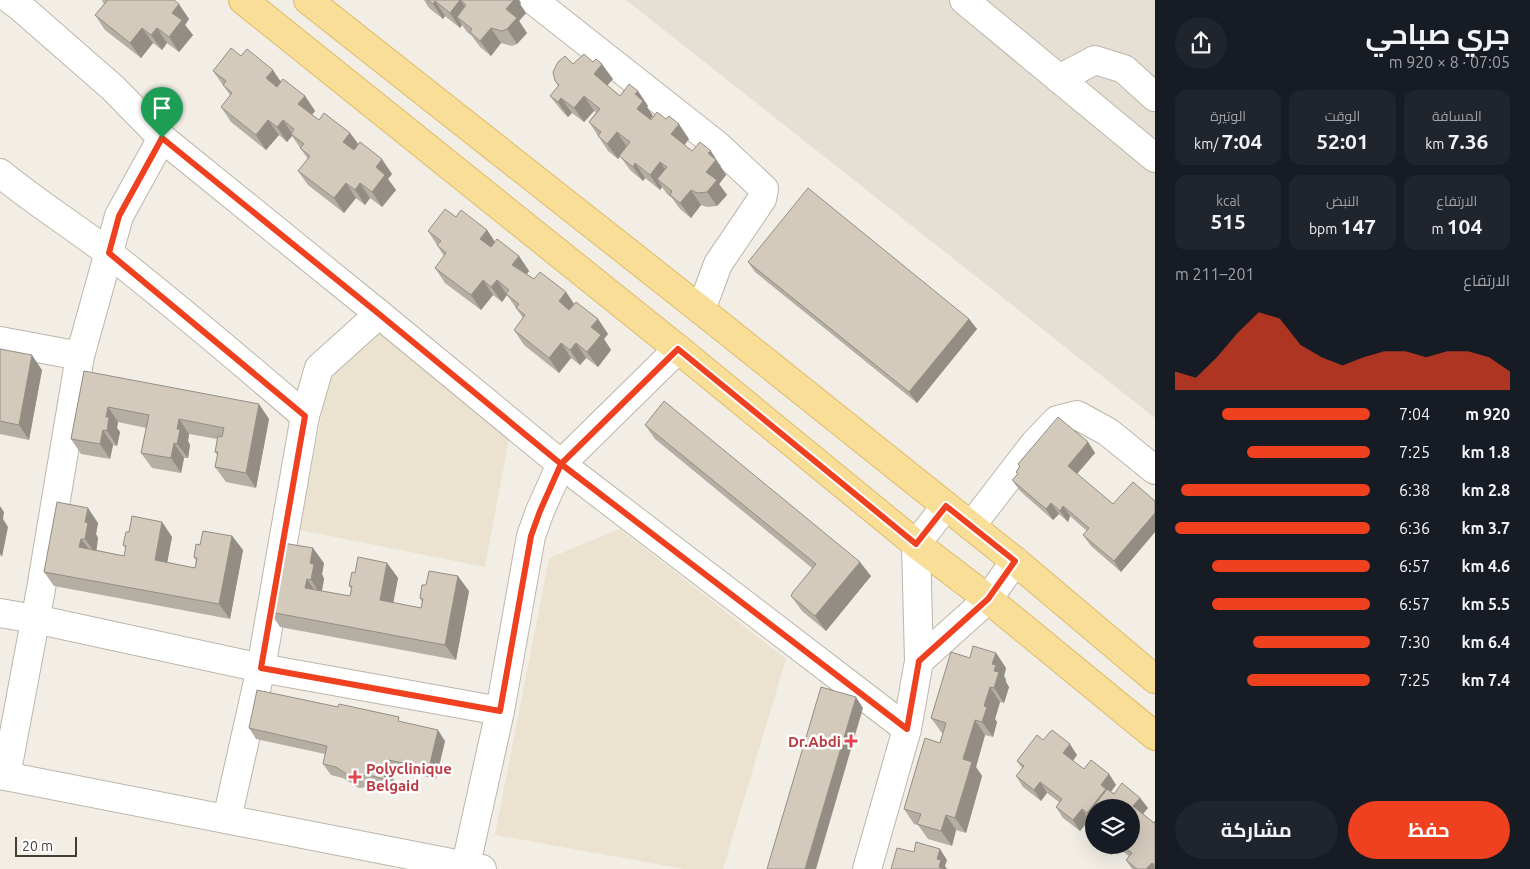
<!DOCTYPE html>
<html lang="ar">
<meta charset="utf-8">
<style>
body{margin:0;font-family:Ubuntu,Cairo,sans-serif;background:#20242c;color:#f1f3f6;direction:rtl;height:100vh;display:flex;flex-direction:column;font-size:19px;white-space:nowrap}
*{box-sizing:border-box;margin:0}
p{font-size:16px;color:#9ea1a6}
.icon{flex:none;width:28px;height:28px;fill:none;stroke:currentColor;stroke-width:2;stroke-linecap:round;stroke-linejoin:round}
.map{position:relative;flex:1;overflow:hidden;direction:ltr}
.side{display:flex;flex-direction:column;background:#171b24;width:375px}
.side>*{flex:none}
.controls{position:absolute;left:1085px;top:799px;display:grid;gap:10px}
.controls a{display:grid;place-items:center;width:55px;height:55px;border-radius:50%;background:#171b24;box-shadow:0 5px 20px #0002;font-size:25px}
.scale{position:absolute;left:15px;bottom:12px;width:62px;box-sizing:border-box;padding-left:5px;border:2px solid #443f36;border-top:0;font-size:14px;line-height:18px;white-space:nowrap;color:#443f36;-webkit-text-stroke:4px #fff;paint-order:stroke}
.pin{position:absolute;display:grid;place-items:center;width:42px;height:42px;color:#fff;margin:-51px -21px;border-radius:50% 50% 50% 0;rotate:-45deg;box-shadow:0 0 5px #0007}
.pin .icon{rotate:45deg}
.round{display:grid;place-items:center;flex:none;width:52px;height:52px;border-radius:26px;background:#20242c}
.overview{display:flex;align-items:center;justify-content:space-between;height:85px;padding:0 20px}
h1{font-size:28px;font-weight:700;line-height:38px}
.stats{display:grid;grid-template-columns:repeat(3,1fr);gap:8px;height:85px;padding:5px 20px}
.stats div{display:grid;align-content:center;border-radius:12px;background:#20242c;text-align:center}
.stats b{font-size:21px;font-weight:700}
.stats small{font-size:14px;font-weight:400}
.stats p{font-size:14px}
.chart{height:140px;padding:10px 20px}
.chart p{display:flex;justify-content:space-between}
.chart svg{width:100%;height:90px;margin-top:5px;fill:#ef4120;opacity:.7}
.action{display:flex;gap:10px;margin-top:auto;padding:10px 20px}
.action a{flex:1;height:58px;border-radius:30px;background:#ef4120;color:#fff;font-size:20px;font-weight:700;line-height:58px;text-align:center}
.action a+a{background:#20242c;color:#f1f3f6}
ul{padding:0 20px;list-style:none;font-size:16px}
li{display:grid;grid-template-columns:80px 60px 1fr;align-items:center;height:38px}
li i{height:12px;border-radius:6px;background:#ef4120}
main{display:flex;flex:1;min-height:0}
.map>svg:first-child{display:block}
.residential{fill:#e6e0d4}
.education{fill:#ebe3d0}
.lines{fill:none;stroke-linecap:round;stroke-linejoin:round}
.minor-casing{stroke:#bdb6a9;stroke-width:30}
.major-casing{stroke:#ddbb69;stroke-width:30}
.minor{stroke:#fff;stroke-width:28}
.major{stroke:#f9de98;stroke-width:28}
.wall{fill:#b5aea2}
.shaded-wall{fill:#948d84}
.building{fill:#d3cabc;stroke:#948d84}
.route-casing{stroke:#fff;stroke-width:10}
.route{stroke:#ef4120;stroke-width:6}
.health-dot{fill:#e0444e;stroke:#fff;stroke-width:2}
.labels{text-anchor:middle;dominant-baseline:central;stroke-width:5;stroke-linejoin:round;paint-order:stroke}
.health-label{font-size:15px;font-weight:bold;fill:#be3a42;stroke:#fff;text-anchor:end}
</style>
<main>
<section class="side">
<div class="overview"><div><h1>جري صباحي</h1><p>07:05 · 8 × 920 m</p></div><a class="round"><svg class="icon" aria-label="share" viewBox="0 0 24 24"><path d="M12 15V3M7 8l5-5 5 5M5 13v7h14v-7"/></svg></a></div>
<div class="stats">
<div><p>المسافة</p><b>7.36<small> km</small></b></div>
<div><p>الوقت</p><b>52:01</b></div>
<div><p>الوتيرة</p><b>7:04<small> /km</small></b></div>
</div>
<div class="stats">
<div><p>الارتفاع</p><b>104<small> m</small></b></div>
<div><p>النبض</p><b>147<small> bpm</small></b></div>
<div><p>kcal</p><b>515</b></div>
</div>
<div class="chart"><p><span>الارتفاع</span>201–211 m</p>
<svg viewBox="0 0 160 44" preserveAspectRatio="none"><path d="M0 44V35L10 38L20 28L30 16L40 6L50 9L60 22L70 28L80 32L90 28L100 25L110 25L120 28L130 25L140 25L150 28L160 35V44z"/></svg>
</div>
<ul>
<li><b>920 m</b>7:04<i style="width:76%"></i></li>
<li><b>1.8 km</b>7:25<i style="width:63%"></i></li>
<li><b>2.8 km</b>6:38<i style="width:97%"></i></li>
<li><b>3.7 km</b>6:36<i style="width:100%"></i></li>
<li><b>4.6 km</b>6:57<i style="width:81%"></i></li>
<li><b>5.5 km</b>6:57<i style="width:81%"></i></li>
<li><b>6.4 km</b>7:30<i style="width:60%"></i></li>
<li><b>7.4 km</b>7:25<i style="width:63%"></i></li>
</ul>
<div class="action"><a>حفظ</a><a>مشاركة</a></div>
</section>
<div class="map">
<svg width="1155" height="869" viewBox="0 0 1155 869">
<rect width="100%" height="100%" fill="#f2eee6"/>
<!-- residential -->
<path class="residential" d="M626 0H1155V418Z"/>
<!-- education -->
<g class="education">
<path d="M379 331 509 438 485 567 300 530 328 380Z"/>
<path d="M620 529 786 659 723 869H684L495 835 549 558Z"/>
</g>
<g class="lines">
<defs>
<g id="minor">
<path d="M11 0 18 5 113 88 162 138 379 314 561 464 907 729"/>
<path d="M533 0 717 145 764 189 762 199 718 264 701 310"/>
<path d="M964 0 1155 158"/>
<path d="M1059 79 1095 60 1124 69 1155 97"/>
<path d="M0 173C35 202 74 226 110 254 176 306 241 361 305 416"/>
<path d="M0 341 80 356"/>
<path d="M971 526 1035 443 1057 420 1077 415 1108 432 1155 470"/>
<path d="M0 613 35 619 261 668 500 711"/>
<path d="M919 661 988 599 1015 561"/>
<path d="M0 775 482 869"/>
<path d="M6 776 41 589 80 356 119 216 162 138"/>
<path d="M227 819 261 668 305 416 319 368 379 314"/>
<path d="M465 869 500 711 531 536 540 511 561 464 678 349"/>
<path d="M867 869 907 729 919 661 916 544 946 506"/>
</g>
<g id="major">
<path d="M243 0 678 349 916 544 988 599 1155 736"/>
<path d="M308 0 701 310 1015 561 1155 679"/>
</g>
</defs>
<!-- minor casing -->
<use href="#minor" class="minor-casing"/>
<!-- major casing -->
<use href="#major" class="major-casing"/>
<!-- minor -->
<use href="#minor" class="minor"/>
<!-- major -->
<use href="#major" class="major"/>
</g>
<!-- wall -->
<g class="wall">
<path d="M102 0H174L189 19 185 25 193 35 179 52 167 43 162 50 153 43 141 58 105 30 95 15 104 4Z"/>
<path d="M424 0H519L521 3 520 4 526 13 519 21 527 33 517 44 512 46 501 43 491 56 480 47 472 36 467 32 462 25 460 28 445 16 443 19 429 8Z"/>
<path d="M241 56 305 96 315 111 312 115 319 120 350 133 359 145 392 174 388 179 396 190 382 207 370 198 365 205 356 198 344 213 308 185 298 171 308 159 292 136 287 142 279 135 266 150 231 122 221 107 230 95 213 71Z"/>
<path d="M573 64 613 79 607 85 620 96 638 91 648 106 647 107 653 116 650 120 689 139 685 145 692 151 721 165 720 166 726 175 719 184 727 195 717 206 707 207 701 205 691 218 680 209 672 198 667 194 662 187 660 190 645 178 643 181 630 170 620 156 618 159 608 151 589 122 596 112 594 111 584 122 572 113 568 117 561 110 550 96 558 86 555 81Z"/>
<path d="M456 217 487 230 495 242 519 256 529 271 527 274 534 279 566 292 574 304 598 319 608 334 604 339 611 350 598 367 586 358 580 365 571 358 559 373 524 345 514 330 523 318 507 295 502 302 493 295 481 310 445 283 435 268 444 256 428 231Z"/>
<path d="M748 262 969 319 977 329 917 403 755 272Z"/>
<path d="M0 349 42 370 29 440 0 434Z"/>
<path d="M84 371 269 419 256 488 226 482 215 467 218 456 215 452 217 439 189 434 188 441 190 445 188 458H184L181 473 152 468 141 453 146 428 118 422 117 428 120 432 117 446 113 445 110 459 81 454 71 439Z"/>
<path d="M645 425 871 576 826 631 802 611 791 596 812 568 655 439Z"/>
<path d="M1088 442 1095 453 1077 474 1113 504 1155 501V532L1121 572 1091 546 1083 535 1087 531 1070 516 1068 522 1059 514 1053 520 1020 491 1012 480 1017 474 1016 472 1020 467 1018 464Z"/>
<path d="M162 522 172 537 167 562 195 568 196 561 194 557 200 545 232 536 243 550 230 619 54 586 44 572 98 523 96 534 98 538 96 550 124 556 126 549 123 545 129 532Z"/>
<path d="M324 563 322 574 324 579 322 591 350 596 352 590 349 586 355 573 387 563 398 578 393 603 421 608 422 602 420 598 469 591 456 660 280 627 270 612Z"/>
<path d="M996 653 1006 668 1004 676 1006 680V682L1009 687 1004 703 1000 702 995 719 997 722 993 737 985 735 976 767 982 776 966 833 956 830 952 846 928 839 918 825 914 824 904 809 940 743 943 733H942L931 718 970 658Z"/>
<path d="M402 722 445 741 436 779 396 770 391 789 377 786 359 788 343 778 331 775 323 764 325 754 256 739 249 728Z"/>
<path d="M1043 740 1077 755 1073 761 1084 769 1109 774 1116 785 1111 792 1114 794 1140 798 1148 808 1143 814 1154 823 1155 821V869H1132L1126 860 1129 856 1117 847 1111 855 1099 845H1131L1094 808V841L1086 830 1092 822 1089 820 1080 831 1063 818 1056 807 1059 802 1047 793 1041 801 1023 787 1016 776 1022 768 1017 761Z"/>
</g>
<!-- shaded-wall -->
<g class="shaded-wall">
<path d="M460 0 471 15 457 17 462 25 460 28 450 13Z"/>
<path d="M514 0H519L521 3 520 4 526 13 519 21 527 33 517 44 507 29 506 9Z"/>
<path d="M435 1 445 16 443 19 433 4Z"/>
<path d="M179 4 189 19 185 25 193 35 179 52 169 37 172 13Z"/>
<path d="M142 28 153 43 141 58 130 43Z"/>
<path d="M157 28 167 43 162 50 151 35Z"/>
<path d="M491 28 501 43 491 56 480 41Z"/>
<path d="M602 64 613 79 604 89 594 74Z"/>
<path d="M273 70 283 85 276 93 266 78Z"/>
<path d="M638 91 648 106 647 107 653 116 647 123 637 109 635 94Z"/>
<path d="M305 96 315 111 308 119 298 104Z"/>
<path d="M584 96 594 111 584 122 574 108Z"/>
<path d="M561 98 572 113 568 117 558 102Z"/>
<path d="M268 120 279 135 266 150 256 135Z"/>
<path d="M283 120 293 135 291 134 292 136 287 142 277 127Z"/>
<path d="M679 124 689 139 681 148 671 134Z"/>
<path d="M617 132 627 147 618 159 607 144Z"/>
<path d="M350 133 361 148 354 156 343 142Z"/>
<path d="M711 151 726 175 719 184 727 195 717 206 707 192 706 172 708 153Z"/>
<path d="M382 159 392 174 388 179 396 190 382 207 372 192 376 167Z"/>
<path d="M660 162 671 177 657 179 662 187 660 190 650 175Z"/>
<path d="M635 163 645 178 643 181 633 167Z"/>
<path d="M346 183 356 198 344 213 334 198Z"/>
<path d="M360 183 370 198 365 205 355 190Z"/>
<path d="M691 190 701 205 691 218 680 203Z"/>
<path d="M487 230 497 245 490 254 480 239Z"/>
<path d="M519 256 529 271 523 279 512 265Z"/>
<path d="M483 280 493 295 481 310 471 295Z"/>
<path d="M497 280 507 295 502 302 491 287Z"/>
<path d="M566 292 576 307 569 316 559 301Z"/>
<path d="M598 319 608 334 604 339 611 350 598 367 587 352 591 327Z"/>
<path d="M969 319 977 329 917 403 909 392Z"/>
<path d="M561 343 571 358 559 373 549 358Z"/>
<path d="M576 343 586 358 580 365 570 350Z"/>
<path d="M32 355 42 370 29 440 19 425Z"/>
<path d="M259 404 269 419 256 488 246 473Z"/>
<path d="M108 407 118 422 117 428 120 432 117 446 107 431 106 417Z"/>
<path d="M179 419 189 434 188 441 190 445 188 458 177 444V429Z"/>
<path d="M103 430 113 445 110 459 100 444Z"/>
<path d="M1088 442 1095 453 1075 476 1068 466Z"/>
<path d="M174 443 184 458 181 473 171 458Z"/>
<path d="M1051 503 1059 514 1053 520 1046 509Z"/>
<path d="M0 506 4 512 3 519 8 527 2 557 0 554Z"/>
<path d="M1063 506 1070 516 1068 522 1060 511Z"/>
<path d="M88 508 98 523 96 534 98 538 96 554 85 539V522Z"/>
<path d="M1155 513V532L1121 572 1114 561Z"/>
<path d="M162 522 172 537 165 575 155 560Z"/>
<path d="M232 536 243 550 230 619 219 604Z"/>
<path d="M81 539 92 553 79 547Z"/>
<path d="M313 548 324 563 322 574 324 579 321 595 311 580 310 563Z"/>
<path d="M860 562 871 576 826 631 815 616Z"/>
<path d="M387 563 398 578 391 615 380 600Z"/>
<path d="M458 576 469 591 456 660 445 645Z"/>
<path d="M307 579 317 594 305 588Z"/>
<path d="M996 653 1006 668 1004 676 1006 680V682L1009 687 1004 703 994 688V671L992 664Z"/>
<path d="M990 687 1000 702 995 719 997 722 993 737 982 722 984 706Z"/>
<path d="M856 697 863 708 816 869H805Z"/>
<path d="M975 720 985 735 976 767 982 776 966 833 955 818 963 759Z"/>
<path d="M438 730 445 741 436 779 429 768Z"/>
<path d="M1070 744 1077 755 1070 764 1063 753Z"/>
<path d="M388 760 396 770 391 789 384 779Z"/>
<path d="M1109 774 1116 785 1090 817 1087 813 1101 785Z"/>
<path d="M1040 782 1047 793 1041 801 1034 790Z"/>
<path d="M1140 798 1148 808 1140 817 1133 806Z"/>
<path d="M1082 809 1089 820 1080 831 1073 820Z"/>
<path d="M946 815 956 830 952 846 941 831Z"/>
<path d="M1105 845H1116L1117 847 1111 855Z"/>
<path d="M940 849 947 860 945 866 947 869H941L939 867 937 859Z"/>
<path d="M1152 863 1155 867V869H1146Z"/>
</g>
<!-- building -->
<g class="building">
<path d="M106 0H174L179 4 172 13 182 20 169 37 157 28 151 35 142 28 130 43 95 15 107 1Z"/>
<path d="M427 0H460L450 13 435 1 433 4Z"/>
<path d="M460 0H514L506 9 517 18 507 29 502 31 491 28 480 41 470 32 472 29 457 17 466 5Z"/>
<path d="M231 48 241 56 247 49 273 70 266 78 277 87 283 79 305 96 298 104 319 120 324 113 350 133 343 142 354 150 360 142 382 159 376 167 385 175 372 192 360 183 355 190 346 183 334 198 298 171 310 156 300 148 304 144 291 134 294 129 283 120 277 127 268 120 256 135 221 107 232 93 223 85 226 81 213 71Z"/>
<path d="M584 54 593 62 596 59 602 64 594 74 620 96 629 84 638 91 635 94 643 101 637 109 651 120 657 112 666 119 669 116 679 124 671 134 692 151 700 142 711 151 708 153 716 160 706 172 717 180 707 192 697 193 691 190 680 203 670 195 672 191 657 179 667 167 660 162 650 175 635 163 633 167 619 156 630 142 617 132 607 144 598 136 601 132 589 122 600 109 584 96 574 108 561 98 558 102 550 96 559 85 555 81 553 72 558 62 565 56 573 64Z"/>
<path d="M808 188 969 319 909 392 748 262Z"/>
<path d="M445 209 456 217 461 210 487 230 480 239 491 247 497 239 519 256 512 265 534 279 540 272 566 292 559 301 569 310 576 302 598 319 591 327 601 335 587 352 576 343 570 350 561 343 549 358 514 330 525 315 516 308 519 304 506 294 509 290 497 280 491 287 483 280 471 295 435 268 446 253 437 245 441 241 428 231Z"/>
<path d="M0 349 32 355 19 425 0 421Z"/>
<path d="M84 371 259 404 246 473 215 467 218 452H215L218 436 222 437 224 428 179 419 177 429 180 430 177 444 174 443 171 458 141 453 149 415 108 407 106 417H109L107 431 103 430 100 444 71 439Z"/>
<path d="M664 401 860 562 815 616 791 596 793 592 816 564 645 425Z"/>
<path d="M1058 417 1088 442 1068 466 1113 504 1133 482 1155 501V513L1114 561 1083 535 1089 528 1063 506 1060 511 1051 503 1046 509 1012 480 1018 474 1016 472 1020 466 1018 464Z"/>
<path d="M57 502 88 508 85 522 88 523 85 539H81L79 547 124 556 126 546 123 545 126 532H129L132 516 162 522 155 560 195 568 197 558 194 557 196 544 200 545 203 531 232 536 219 604 44 572Z"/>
<path d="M283 543 313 548 310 563 314 564 311 580 307 579 305 588 350 596 352 586H349L352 572 355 573 358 557 387 563 380 600 421 608 423 599 420 598 422 585H426L429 571 458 576 445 645 270 612Z"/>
<path d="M973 646 996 653 992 664 996 665 994 671 999 672 994 688 990 687 984 706 987 707 982 722 975 720 963 759 972 762 955 818 946 815 941 831 917 824 921 814 904 809 925 738 940 743 946 723 931 718 951 652 970 658Z"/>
<path d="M821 687 856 697 805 869H767Z"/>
<path d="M257 690 338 707 339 704 399 717 398 721 438 730 429 768 388 760 384 779 369 775 351 777 336 767 323 764 327 746 249 728Z"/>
<path d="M1052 730 1070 744 1063 753 1084 769 1091 760 1109 774 1101 785 1106 789 1087 813 1082 809 1073 820 1056 807 1062 799 1040 782 1034 790 1016 776 1024 766 1017 761 1037 735 1043 740Z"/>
<path d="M1122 783 1140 798 1133 806 1154 823 1155 821V865L1152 863 1146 869H1137L1126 860 1132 853 1121 845H1131V808H1094V820L1087 815 1107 789 1114 794Z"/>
<path d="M1094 820V836L1086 830Z"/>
<path d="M916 842 940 849 937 859 941 860 939 867 942 868V869H891L897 848 914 852Z"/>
</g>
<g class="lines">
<defs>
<path id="route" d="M162 138 119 216 109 253 305 416 261 668 500 711 531 536 540 511 561 464 678 349 916 544 946 506 1015 561 988 599 919 661 907 729 561 464 379 314 162 138"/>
</defs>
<!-- route casing -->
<use href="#route" class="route-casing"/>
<!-- route -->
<use href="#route" class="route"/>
</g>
<!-- markers -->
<g class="health-dot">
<path d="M848.5 733.5h5v5h5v5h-5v5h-5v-5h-5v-5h5z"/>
<path d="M352.5 769.5h5v5h5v5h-5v5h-5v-5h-5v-5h5z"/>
</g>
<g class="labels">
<!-- health labels -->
<g class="health-label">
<text x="841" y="741">Dr.Abdi</text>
<text x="366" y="768" text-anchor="start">Polyclinique<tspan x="366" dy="17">Belgaid</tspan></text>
</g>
</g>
</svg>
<div class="controls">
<a><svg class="icon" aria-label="layers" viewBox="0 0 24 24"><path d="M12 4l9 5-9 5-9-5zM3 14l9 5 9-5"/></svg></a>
</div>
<div class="scale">20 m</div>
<div class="pin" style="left:162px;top:138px;background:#1e9e55"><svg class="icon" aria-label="arrive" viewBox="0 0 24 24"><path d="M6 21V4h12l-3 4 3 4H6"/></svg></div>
</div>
</main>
